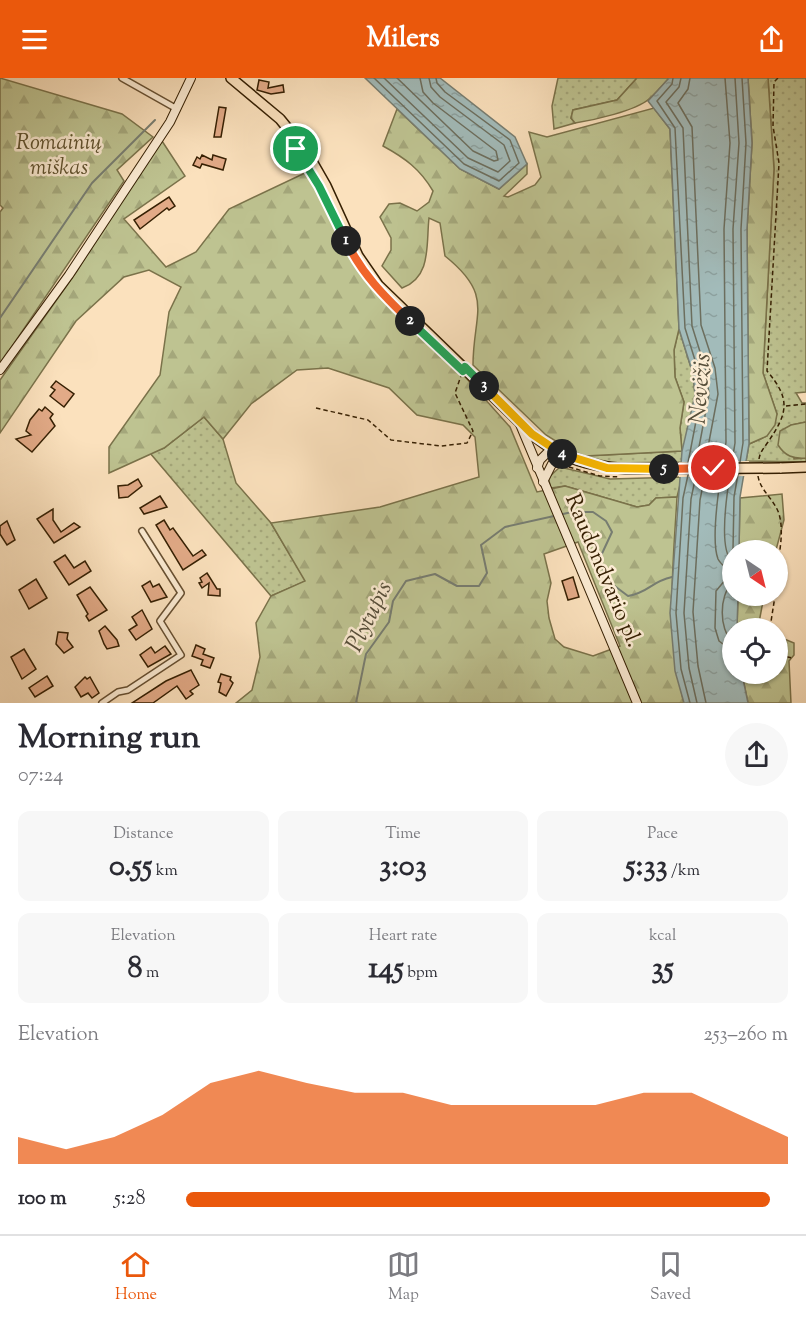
<!DOCTYPE html>
<meta charset="utf-8">
<style>
body{margin:0;font-family:"Sorts Mill Goudy",serif;background:#f7f7f7;color:#2b2b33;height:100vh;display:flex;flex-direction:column;font-size:22px;white-space:nowrap}
*{box-sizing:border-box;margin:0}
p{font-size:20px;color:#7c7c81}
.icon{flex:none;width:33px;height:33px;fill:none;stroke:currentColor;stroke-width:2;stroke-linecap:round;stroke-linejoin:round}
.map{position:relative;height:625px;overflow:hidden}
.side{display:flex;flex-direction:column;background:#fff;flex:1}
.side>*{flex:none}
.needle{width:39px;rotate:145deg}
.controls{position:absolute;left:722px;top:462px;display:grid;gap:12px}
.controls a{display:grid;place-items:center;width:66px;height:66px;border-radius:50%;background:#fff;box-shadow:0 2px 4px #0004;font-size:30px}
.pin{position:absolute;display:grid;place-items:center;width:51px;height:51px;color:#fff;margin:-26px;border:3px solid #fff;border-radius:50%;box-shadow:0 2px 6px #0007}
.km{position:absolute;width:30px;height:30px;margin:-15px;border-radius:50%;background:#222;color:#fff;font-size:16px;line-height:30px;text-align:center}
.round{display:grid;place-items:center;flex:none;width:63px;height:63px;border-radius:32px;background:#f7f7f7}
.overview{display:flex;align-items:center;justify-content:space-between;height:102px;padding:0 18px}
h1{font-size:33px;font-weight:800;line-height:45px}
.metrics{display:grid;grid-template-columns:repeat(3,1fr);gap:9px;height:102px;padding:6px 18px}
.metrics div{display:grid;align-content:center;border-radius:12px;background:#f7f7f7;text-align:center}
.metrics b{font-size:30px;font-weight:800}
.metrics small{font-size:16px;font-weight:400}
.metrics p{font-size:16px}
.chart{height:168px;padding:12px 18px}
.chart p{display:flex;justify-content:space-between}
.chart svg{width:100%;height:108px;margin-top:6px;fill:#ea580c;opacity:.7}
ul{padding:0 18px;list-style:none;font-size:20px}
li{display:grid;grid-template-columns:96px 72px 1fr;align-items:center;height:45px}
li i{height:15px;border-radius:8px;background:#ea580c}
header{display:flex;justify-content:space-between;align-items:center;height:78px;padding:0 18px;background:#ea580c;color:#fff;font-size:27px;font-weight:800}
.tabs{display:flex;justify-content:space-around;align-items:center;height:84px;border-top:2px solid #e1e1e2;background:#fff;font-size:16px;color:#7c7c81}
.tabs a{display:grid;justify-items:center;gap:3px}
.tabs .selected{color:#ea580c}
.map>svg:first-child{display:block}
.grass{fill:url(#grass-dots);stroke:#7a724a;stroke-width:1.5}
.forest{fill:url(#forest-firs);stroke:#7a724a;stroke-width:1.5;fill-rule:evenodd}
.water{fill:url(#water-ripples);stroke:#777d71;stroke-width:1.5}
.pier{fill:#fbe1bd}
.lines{fill:none;stroke-linecap:round;stroke-linejoin:round}
.shore{stroke:#6c6e5e;stroke-width:1.5}
.stream{stroke:#777d71;stroke-width:2}
.building{fill:#e2aa87;stroke:#362003;stroke-width:1.5}
.street-casing{stroke:#675032;stroke-width:8}
.secondary-casing{stroke:#362003;stroke-width:10}
.primary-casing{stroke:#362003;stroke-width:12}
.path{stroke:#362003;stroke-width:1.5;stroke-dasharray:4.5 3;stroke-linecap:butt}
.street{stroke:#fcecd4;stroke-width:5}
.secondary{stroke:#fcecd4;stroke-width:8}
.primary{stroke:#fbe1bd;stroke-width:9}
.primary-bridge-casing{stroke:#362003;stroke-width:12;stroke-linecap:butt}
.primary-bridge{stroke:#fbe1bd;stroke-width:9}
.split-1-casing{stroke:#fff;stroke-width:12}
.split-2-casing{stroke:#fff;stroke-width:12}
.split-3-casing{stroke:#fff;stroke-width:12}
.split-4-casing{stroke:#fff;stroke-width:12}
.split-5-casing{stroke:#fff;stroke-width:12}
.split-6-casing{stroke:#fff;stroke-width:12}
.split-1{stroke:#22a559;stroke-width:8}
.split-2{stroke:#f0652b;stroke-width:8}
.split-3{stroke:#22a559;stroke-width:8}
.split-4{stroke:#f5b400;stroke-width:8}
.split-5{stroke:#f5b400;stroke-width:8}
.split-6{stroke:#f0652b;stroke-width:8}
.labels{text-anchor:middle;dominant-baseline:central;stroke-width:5;stroke-linejoin:round;paint-order:stroke}
.park-label{font-size:22px;font-style:italic;fill:#5f512e;stroke:#fcecd4}
.street-label{font-size:22px;fill:#362003;stroke:#fcecd4}
.water-label{font-size:24px;font-style:italic;fill:#564e3a;stroke:#fcecd4}
</style>
<header><svg class="icon" aria-label="menu" viewBox="0 0 24 24"><path d="M4 6h16M4 12h16M4 18h16"/></svg>Milers<svg class="icon" aria-label="share" viewBox="0 0 24 24"><path d="M12 15V3M7 8l5-5 5 5M5 13v7h14v-7"/></svg></header>
<div class="map">
<svg width="806" height="625" viewBox="0 0 806 625">
<defs>
<pattern id="grass-dots" width="8" height="8" patternUnits="userSpaceOnUse" patternTransform="scale(1.5)"><rect width="8" height="8" fill="#bec391"/><path d="M2 2h.1M6 6h.1" fill="none" stroke="#a4a77b" stroke-width="1.8" stroke-linecap="round"/></pattern>
<pattern id="forest-firs" width="22" height="20" patternUnits="userSpaceOnUse" patternTransform="scale(1.5)"><rect width="22" height="20" fill="#bec391"/><path d="M5 1l3.5 6h-7zM16 11l3.5 6h-7z" fill="#a4a77b"/></pattern>
<pattern id="water-ripples" width="26" height="14" patternUnits="userSpaceOnUse" patternTransform="scale(1.5)"><rect width="26" height="14" fill="#a2bbba"/><path d="M2 4q2-2 4 0t4 0M15 11q2-2 4 0t4 0" fill="none" stroke="#8ca09e"/></pattern>
</defs>
<rect width="100%" height="100%" fill="#fbe1bd"/>
<filter id="stains"><feTurbulence type="fractalNoise" baseFrequency=".00333" numOctaves="4"/><feColorMatrix values="0 0 0 0 .2 0 0 0 0 .09 0 0 0 0 .02 0 0 0 .5 -.17"/></filter>
<radialGradient id="worn" r=".72"><stop offset=".6" stop-color="#630" stop-opacity="0"/><stop offset="1" stop-color="#630" stop-opacity=".3"/></radialGradient>
<!-- grass -->
<g class="grass">
<path d="M558 0H637L617 22 573 32 571 40 575 45 554 51 552 28Z"/>
<path d="M768 0H806V314L796 315 802 325H806V344L791 347 794 381 806 380V384L746 383 749 366 767 358 777 336 763 295 774 91Z"/>
<path d="M679 251 693 296 695 317 682 384 612 385 585 378 682 373 680 350 684 324 675 299 674 272Z"/>
<path d="M204 339 223 361 236 405 271 445 306 503 271 518 150 375 164 370Z"/>
<path d="M560 389 610 401 682 399 677 419 656 420 649 427 637 429 565 408 551 410 548 400Z"/>
</g>
<!-- forest -->
<g class="forest">
<path d="M0 0 122 36 153 59 117 92 124 103 0 286V134L3 130 0 127Z"/>
<path d="M637 0H669C663 7 656 15 649 21 635 33 594 42 575 45L571 40 573 32 617 22Z"/>
<path d="M748 0H768L774 91 763 295 777 336 775 347 767 358 749 366 747 151 752 65Z"/>
<path d="M654 30 670 51 679 251 674 272 675 299 684 324 680 350 682 373 585 378 570 372 546 357 473 287C473 235 495 218 445 178L440 145 429 140C426 166 432 199 402 210L382 188 391 172V160L380 139 389 126 400 125 417 133 429 124 433 113C420 91 405 80 383 68L397 31 460 91 499 111 527 86V96L504 118 508 119 535 107 541 99 529 54 547 59Z"/>
<path d="M162 63 185 98 124 141 166 189 196 174 229 131 307 94 360 195 381 220 459 292 510 349 537 414 565 408 637 429 649 427 656 420 677 419C673 489 665 556 684 625H236L252 612 260 579 256 545 271 518 305 503 271 445 380 429 479 399 475 359 463 347 417 337 389 310 328 290 297 292 251 326 223 361 204 339 164 370 109 395V369L160 297 169 234 181 209 149 192 124 199 76 243 0 355V302L77 193 113 135ZM578 464 620 568 593 578 564 569 555 561 549 540 547 523 551 505 544 476Z"/>
<path d="M806 344V380C793 381 785 378 778 367L780 353 791 347Z"/>
<path d="M782 416 784 442 776 472H739L740 420Z"/>
<path d="M738 518H764L758 550H737Z"/>
<path d="M777 558 794 565V577L789 583 791 625H748L742 596H777Z"/>
</g>
<!-- water -->
<g class="water">
<path d="M365 0H440L515 59 527 86 499 111 460 91Z"/>
<path d="M669 0H748L752 65 747 151 749 366 740 419 739 472H732V518H738L737 550H732V596H742L748 625H684L675 593 670 535 682 373 695 317 693 296 679 251 670 51 648 23Z"/>
</g>
<!-- pier -->
<path class="pier" d="M749 383 747 398 679 399V384Z"/>
<g class="lines">
<!-- shore -->
<g class="shore">
<path d="M374 0 464 86 499 103 519 85 510 62 445 14 437 5 436 0"/>
<path d="M384 0 468 80 498 94 510 83 504 67 440 19 431 9 429 0"/>
<path d="M397 0 473 73 494 83 498 82 496 73 433 25 423 14 420 0"/>
<path d="M673 0 672 6 657 23 675 50 685 250 699 295 701 317 688 385"/>
<path d="M681 0 679 9 666 24 683 50 692 248 706 293 709 316 696 385"/>
<path d="M690 0 688 11 678 25 692 49 701 247 715 290 718 316 705 385"/>
<path d="M723 384 726 364 724 151 730 65 725 0"/>
<path d="M732 384 735 365 733 151 739 65 735 0"/>
<path d="M740 384 743 365 741 151 746 65 742 0"/>
<path d="M721 396C718 416 711 463 718 481 721 487 727 490 731 495L716 513 715 550 719 563 732 573"/>
<path d="M730 396C727 415 718 471 732 483"/>
<path d="M688 397 683 420 676 535 681 591 690 625"/>
<path d="M696 397 691 421 684 535 689 590 697 625"/>
<path d="M705 397 700 422 693 534 698 588 706 625"/>
<path d="M733 472 734 419 738 396"/>
<path d="M732 506C719 516 719 553 732 562"/>
</g>
<!-- stream -->
<g class="stream">
<path d="M0 240 92 105 155 42"/>
<path d="M356 625 366 576 389 544 393 523 406 503 435 496 457 508H479L487 495 481 467 505 449 572 434H593L606 443 612 454 599 482 608 503 628 518C650 514 650 504 672 499"/>
</g>
</g>
<!-- building -->
<g class="building">
<path d="M259 2 269 4 268 10 283 7 284 14 271 16 257 12Z"/>
<path d="M219 29 226 30 221 59H214Z"/>
<path d="M202 77 212 82 213 77 226 81 223 92 202 86 200 90 193 87 197 79 200 81Z"/>
<path d="M169 119 175 128 169 132 167 130 140 151 134 142Z"/>
<path d="M56 303 74 316 64 329 50 318 55 312 51 309Z"/>
<path d="M45 329 53 336 50 340 55 348 32 374 16 361 31 357 26 353 30 342 39 331 42 333Z"/>
<path d="M138 401 142 408 128 419 119 420 118 408 128 407Z"/>
<path d="M160 418 167 429 144 436 140 430Z"/>
<path d="M53 431V442L61 454 74 445 80 449 54 465 37 441Z"/>
<path d="M164 442 170 452 173 450 193 478 202 472 206 477 183 492 156 447Z"/>
<path d="M7 443 15 462 7 467 0 456V448Z"/>
<path d="M65 477 74 490 85 483 91 493 69 507 54 484Z"/>
<path d="M207 495 217 511H220V518L208 517 209 505 202 510 199 505 202 504 200 500Z"/>
<path d="M573 499 579 519 568 522 562 503Z"/>
<path d="M36 501 47 520 29 531 19 512Z"/>
<path d="M150 503 153 509 159 506 167 519 151 524 142 508Z"/>
<path d="M90 509 107 532 89 543 86 538 88 536 77 517Z"/>
<path d="M142 532 152 551 136 562 129 552 137 547 132 539Z"/>
<path d="M105 548 117 562 119 568 107 571 104 566 99 553Z"/>
<path d="M58 554 68 555 67 561 73 569 64 575 56 566Z"/>
<path d="M196 567 205 571 203 576 214 580 210 590 201 587 203 582 192 578Z"/>
<path d="M165 568 171 576 148 589 140 577 151 569 155 575Z"/>
<path d="M24 571 36 591 22 601 11 579Z"/>
<path d="M191 592 199 607 190 613 193 616 186 621 177 608 153 625H132L166 603Z"/>
<path d="M221 596 231 599 230 602 233 605 226 618 219 614 221 605 218 604Z"/>
<path d="M47 598 53 608 35 619 29 610Z"/>
<path d="M85 599 87 601 90 599 99 615 92 620 88 615 81 619 75 609Z"/>
</g>
<g class="lines">
<defs>
<g id="street">
<path d="M122 0 177 31"/>
<path d="M102 625 118 614 128 612 181 577 160 543 181 515 142 453"/>
</g>
<g id="secondary">
<path d="M0 292 69 197 170 44 191 0"/>
<path d="M519 344 637 625"/>
<path d="M537 390 540 382 551 371"/>
<path d="M543 404 552 386 570 380"/>
</g>
<g id="primary">
<path d="M231 0 280 41 306 73 326 108 358 178 378 207 532 356C565 385 604 392 648 391"/>
<path d="M780 390 806 389"/>
</g>
</defs>
<!-- street casing -->
<use href="#street" class="street-casing"/>
<!-- secondary casing -->
<use href="#secondary" class="secondary-casing"/>
<!-- primary casing -->
<use href="#primary" class="primary-casing"/>
<!-- path -->
<g class="path">
<path d="M786 328 806 326"/>
<path d="M316 330 368 342 391 362 441 368 467 365 473 353 455 315 461 298"/>
<path d="M759 381C760 374 764 370 768 364 788 335 791 321 767 293L779 85 773 48 774 4 778 0"/>
<path d="M569 389 600 398 620 399"/>
<path d="M758 398C760 411 771 419 777 431 785 447 780 473 777 489"/>
<path d="M770 550 775 518"/>
<path d="M777 569 782 578 793 580"/>
</g>
<!-- street -->
<use href="#street" class="street"/>
<!-- secondary -->
<use href="#secondary" class="secondary"/>
<!-- primary -->
<use href="#primary" class="primary"/>
<defs>
<path id="primary-bridge" d="M648 391 780 390"/>
</defs>
<!-- primary-bridge casing -->
<use href="#primary-bridge" class="primary-bridge-casing"/>
<!-- primary-bridge -->
<use href="#primary-bridge" class="primary-bridge"/>
</g>
<g class="lines">
<defs>
<path id="split-1" d="M296 71 319 108 346 163"/>
<path id="split-2" d="M346 163C362 196 384 218 410 243"/>
<path id="split-3" d="M410 243 463 293 465 289 484 308"/>
<path id="split-4" d="M484 308 532 356 562 376"/>
<path id="split-5" d="M562 376 607 390 664 391"/>
<path id="split-6" d="M664 391 714 390"/>
</defs>
<!-- split-1 casing -->
<use href="#split-1" class="split-1-casing"/>
<!-- split-2 casing -->
<use href="#split-2" class="split-2-casing"/>
<!-- split-3 casing -->
<use href="#split-3" class="split-3-casing"/>
<!-- split-4 casing -->
<use href="#split-4" class="split-4-casing"/>
<!-- split-5 casing -->
<use href="#split-5" class="split-5-casing"/>
<!-- split-6 casing -->
<use href="#split-6" class="split-6-casing"/>
<!-- split-1 -->
<use href="#split-1" class="split-1"/>
<!-- split-2 -->
<use href="#split-2" class="split-2"/>
<!-- split-3 -->
<use href="#split-3" class="split-3"/>
<!-- split-4 -->
<use href="#split-4" class="split-4"/>
<!-- split-5 -->
<use href="#split-5" class="split-5"/>
<!-- split-6 -->
<use href="#split-6" class="split-6"/>
</g>
<g class="labels">
<!-- park labels -->
<g class="park-label">
<text x="59" y="66">Romainių<tspan x="59" dy="25">miškas</tspan></text>
</g>
<!-- street labels -->
<g class="street-label">
<text transform="translate(602 493) rotate(67)">Raudondvario pl.</text>
</g>
<!-- water labels -->
<g class="water-label">
<text transform="translate(701 311) rotate(-86)">Nevėžis</text>
<text transform="translate(370 539) rotate(-64)">Plytupis</text>
</g>
</g>
<rect width="100%" height="100%" filter="url(#stains)"/>
<rect width="100%" height="100%" fill="url(#worn)"/>
</svg>
<div class="controls">
<a><svg class="needle" viewBox="-14 -14 28 28"><path d="M0-13l5 13h-10z" fill="#e53935"/><path d="M0 13l5-13h-10z" fill="#7c7c81"/></svg></a>
<a><svg class="icon" aria-label="locate" viewBox="0 0 24 24"><circle cx="12" cy="12" r="6"/><path d="M12 2v4M12 18v4M2 12h4M18 12h4"/></svg></a>
</div>
<div class="pin" style="left:296px;top:71px;background:#1e9e55"><svg class="icon" aria-label="arrive" viewBox="0 0 24 24"><path d="M6 21V4h12l-3 4 3 4H6"/></svg></div>
<div class="pin" style="left:714px;top:390px;background:#d93025"><svg class="icon" aria-label="check" viewBox="0 0 24 24"><path d="M5 12l5 5 9-10"/></svg></div>
<b class="km" style="left:346px;top:163px">1</b>
<b class="km" style="left:410px;top:243px">2</b>
<b class="km" style="left:484px;top:308px">3</b>
<b class="km" style="left:562px;top:376px">4</b>
<b class="km" style="left:664px;top:391px">5</b>
</div>
<section class="side">
<div class="overview"><div><h1>Morning run</h1><p>07:24</p></div><a class="round"><svg class="icon" aria-label="share" viewBox="0 0 24 24"><path d="M12 15V3M7 8l5-5 5 5M5 13v7h14v-7"/></svg></a></div>
<div class="metrics">
<div><p>Distance</p><b>0.55<small> km</small></b></div>
<div><p>Time</p><b>3:03</b></div>
<div><p>Pace</p><b>5:33<small> /km</small></b></div>
</div>
<div class="metrics">
<div><p>Elevation</p><b>8<small> m</small></b></div>
<div><p>Heart rate</p><b>145<small> bpm</small></b></div>
<div><p>kcal</p><b>35</b></div>
</div>
<div class="chart"><p><span>Elevation</span>253–260 m</p>
<svg viewBox="0 0 160 44" preserveAspectRatio="none"><path d="M0 44V33L10 38L20 33L30 24L40 11L50 6L60 11L70 15L80 15L90 20L100 20L110 20L120 20L130 15L140 15L150 24L160 33V44z"/></svg>
</div>
<ul>
<li><b>100 m</b>5:28<i style="width:97%"></i></li>
</ul>
</section>
<nav class="tabs">
<a class="selected"><svg class="icon" aria-label="home" viewBox="0 0 24 24"><path d="M3 11l9-7 9 7M6 9v11h12V9"/></svg>Home</a>
<a><svg class="icon" aria-label="map" viewBox="0 0 24 24"><path d="M3 6l6-2 6 2 6-2v14l-6 2-6-2-6 2zM9 4v14M15 6v14"/></svg>Map</a>
<a><svg class="icon" aria-label="saved" viewBox="0 0 24 24"><path d="M7 4h10v16l-5-4-5 4z"/></svg>Saved</a>
</nav>
